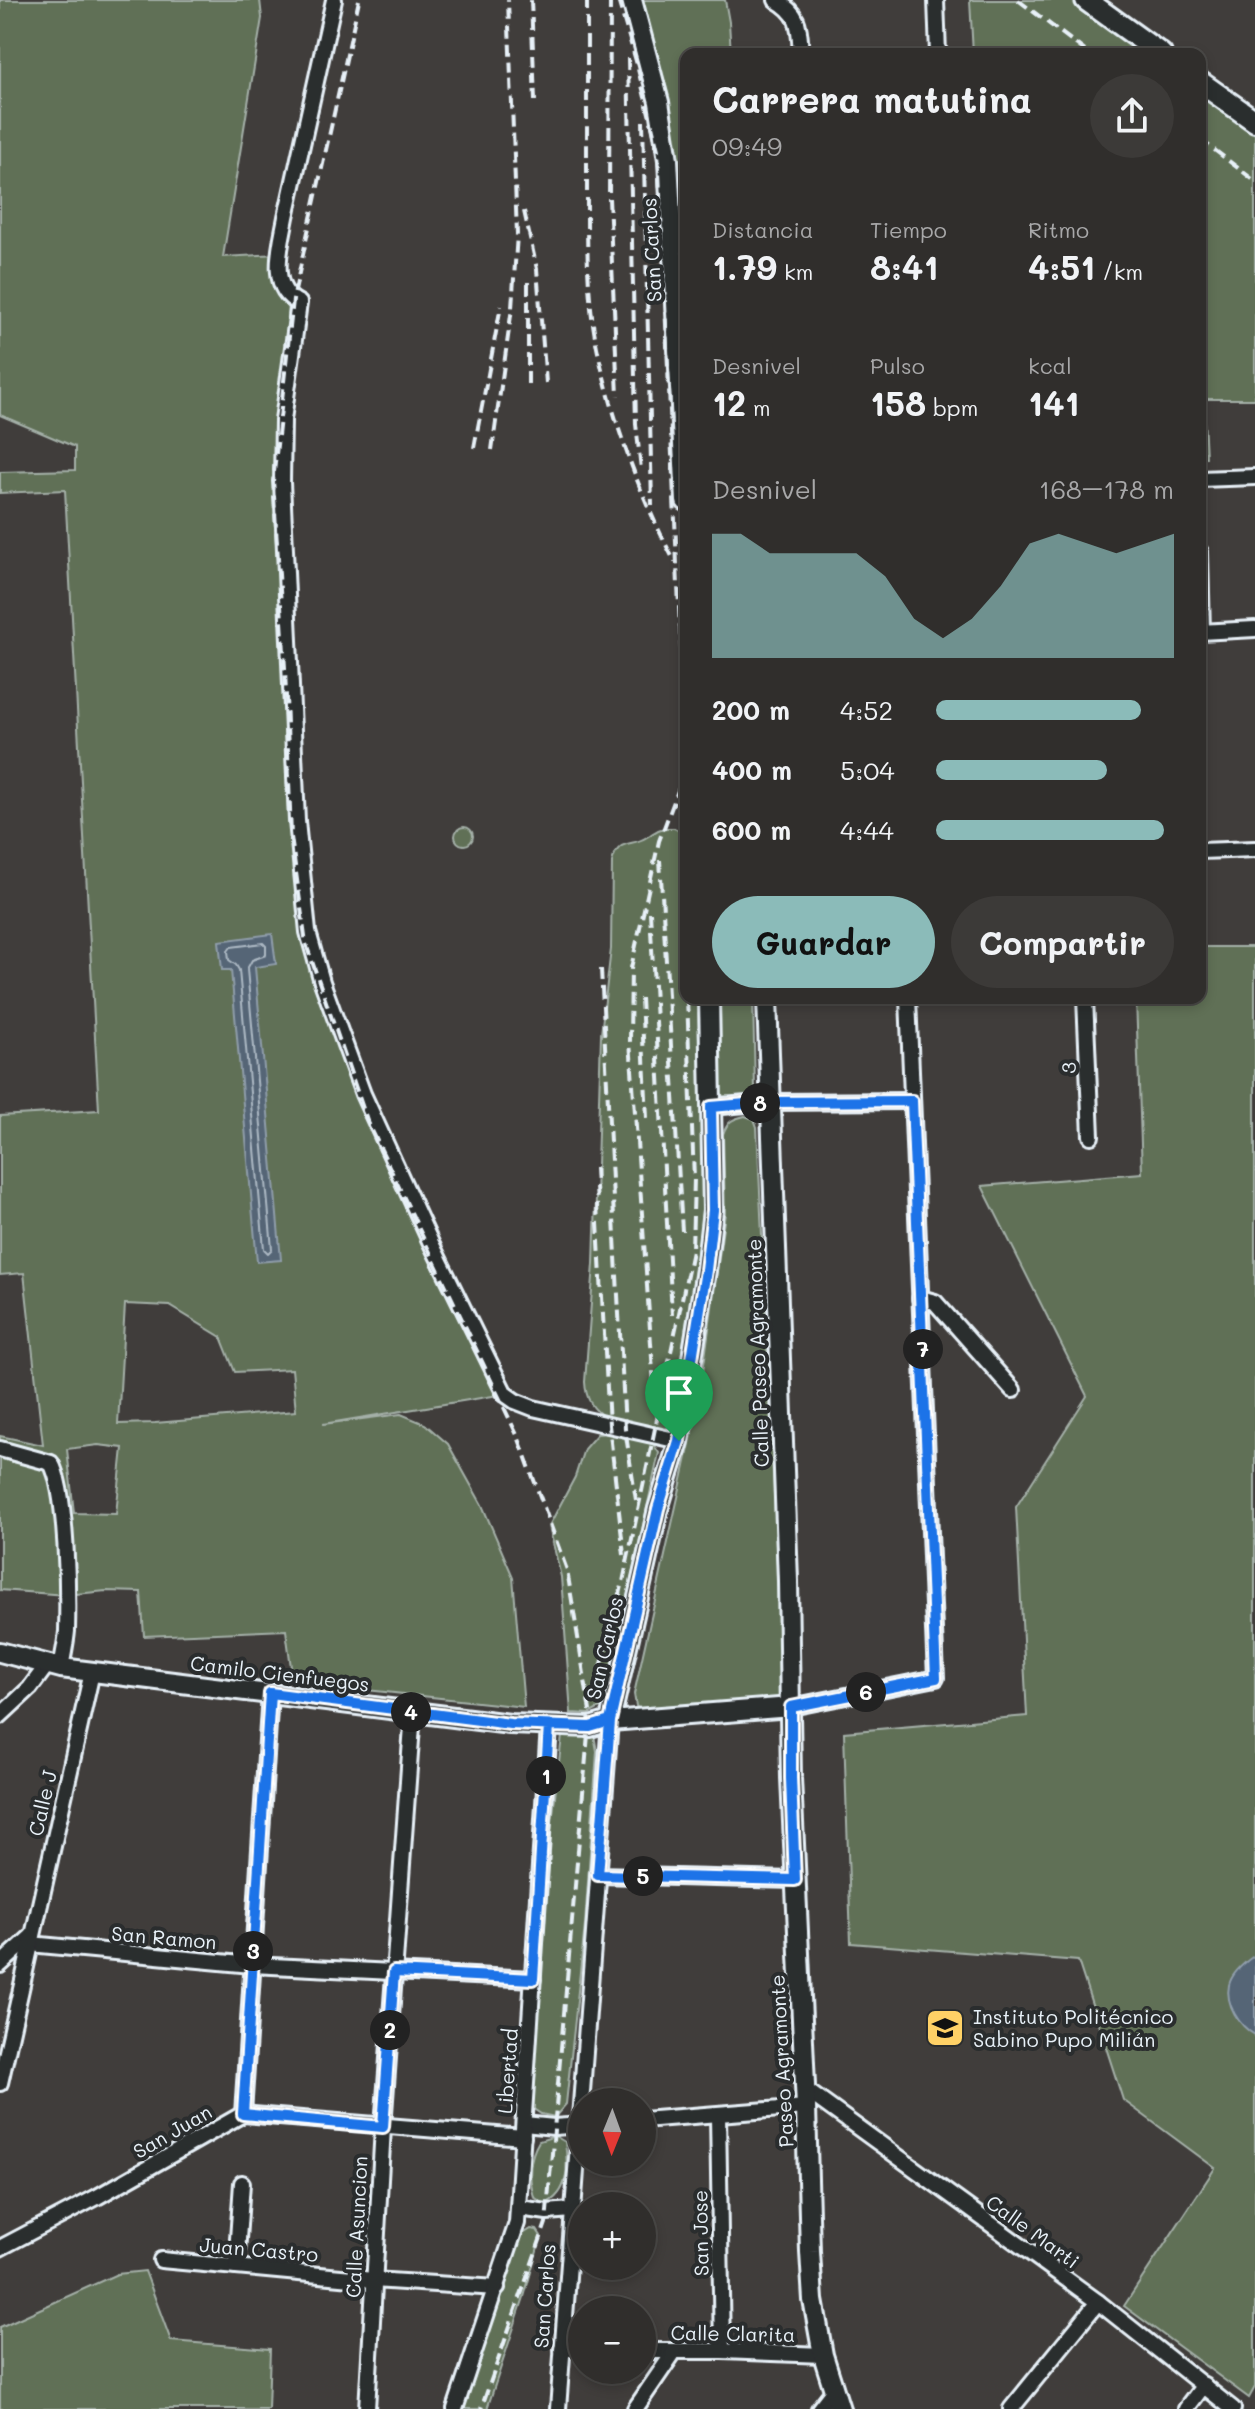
<!DOCTYPE html>
<html lang="es">
<meta charset="utf-8">
<style>
body{margin:0;font-family:Mali,sans-serif;background:#3c3a38;color:#f1f3f6;height:100vh;display:flex;flex-direction:column;font-size:30px;white-space:nowrap}
*{box-sizing:border-box;margin:0}
p{font-size:26px;color:#a8a8a9}
.icon{flex:none;width:44px;height:44px;fill:none;stroke:currentColor;stroke-width:2;stroke-linecap:round;stroke-linejoin:round}
.map{position:relative;flex:1;overflow:hidden}
.drawer{position:absolute;left:680px;top:48px;width:526px;height:956px;display:flex;flex-direction:column;background:#302e2c;border-radius:16px;box-shadow:0 4px 12px #0003,0 0 0 2px #4b4a48}
.drawer>*{flex:none}
.needle{width:52px;rotate:181deg}
.controls{position:absolute;left:568px;top:2088px;display:grid;gap:16px}
.controls a{display:grid;place-items:center;width:88px;height:88px;border-radius:50%;background:#302e2c;box-shadow:0 4px 12px #0003,0 0 0 2px #4b4a48;font-size:40px}
.pin{position:absolute;display:grid;place-items:center;width:68px;height:68px;color:#fff;margin:-82px -34px;border-radius:50% 50% 50% 0;rotate:-45deg;box-shadow:0 0 8px #0007}
.pin .icon{rotate:45deg}
.km{position:absolute;width:40px;height:40px;margin:-20px;border-radius:50%;background:#222;color:#fff;font-size:22px;line-height:40px;text-align:center}
.round{display:grid;place-items:center;flex:none;width:84px;height:84px;border-radius:42px;background:#3c3a38}
.head{display:flex;align-items:center;justify-content:space-between;height:136px;padding:0 32px}
h1{font-size:36px;font-weight:800;line-height:60px}
.stats{display:grid;grid-template-columns:repeat(3,1fr);gap:12px;height:136px;padding:8px 32px}
.stats div{display:grid;align-content:center}
.stats b{font-size:34px;font-weight:800}
.stats small{font-size:22px;font-weight:400}
.stats p{font-size:22px}
.chart{height:224px;padding:16px 32px}
.chart p{display:flex;justify-content:space-between}
.chart svg{width:100%;height:144px;margin-top:8px;fill:#8bbbb9;opacity:.7}
.action{display:flex;gap:16px;margin-top:auto;padding:16px 32px}
.action a{flex:1;height:92px;border-radius:48px;background:#8bbbb9;color:#111;font-size:32px;font-weight:800;line-height:92px;text-align:center}
.action a+a{background:#3c3a38;color:#f1f3f6}
ul{padding:0 32px;list-style:none;font-size:26px}
li{display:grid;grid-template-columns:128px 96px 1fr;align-items:center;height:60px}
li i{height:20px;border-radius:10px;background:#8bbbb9}
.map>svg:first-child{display:block}
.green{fill:#606f57;stroke:#a4b0a8;stroke-width:2;fill-rule:evenodd}
.water{fill:#546576;stroke:#8f9daa;stroke-width:2}
.lines{fill:none;stroke-linecap:round;stroke-linejoin:round}
.shore{stroke:#adb9c4;stroke-width:2}
.minor-casing{stroke:#e8f1f8;stroke-width:20}
.tertiary-casing{stroke:#e8f1f8;stroke-width:24}
.secondary-casing{stroke:#e8f1f8;stroke-width:26}
.minor{stroke:#2a2d2e;stroke-width:14}
.tertiary{stroke:#2a2d2e;stroke-width:18}
.secondary{stroke:#2a2d2e;stroke-width:20}
.rail{stroke:#e8f1f8;stroke-width:4;stroke-dasharray:12 6;stroke-linecap:butt}
.route-casing{stroke:#fff;stroke-width:16}
.route{stroke:#1a73e8;stroke-width:10}
.labels{text-anchor:middle;dominant-baseline:central;stroke-width:8;stroke-linejoin:round;paint-order:stroke}
.street-label{font-size:20px;fill:#e8f1f8;stroke:#2a2d2e}
.poi-label{font-size:20px;fill:#e8f1f8;stroke:#2a2d2e;text-anchor:start}
</style>
<div class="map">
<svg width="1255" height="2409" viewBox="0 0 1255 2409">
<rect width="100%" height="100%" fill="#403d3b"/>
<filter id="ink" filterUnits="userSpaceOnUse"><feTurbulence type="fractalNoise" baseFrequency=".0125" numOctaves="2"/><feDisplacementMap in="SourceGraphic" scale="16" xChannelSelector="R" yChannelSelector="G"/><feConvolveMatrix kernelMatrix="1 2 1 2 8 2 1 2 1" color-interpolation-filters="sRGB"/></filter>
<g filter="url(#ink)">
<!-- green -->
<g class="green">
<path d="M0 0H260L262 18 223 257 279 254 289 298 283 420 306 944 367 1120 505 1394 323 1424 401 1414 425 1424 448 1444 482 1505 513 1577 524 1707 293 1682 286 1630 144 1636 141 1592 106 1591 66 1595 0 1590V1436L43 1445 24 1273 0 1275V1116L99 1110 65 490 0 493V472L75 470V447L0 415ZM125 1304 170 1306 221 1337 235 1372 292 1369 296 1411 155 1423 118 1424ZM98 1445 123 1448 116 1514 74 1513 67 1449Z"/>
<path d="M632 0H725L729 22 731 54H686V501L668 160Z"/>
<path d="M970 0H1094L1168 54H973Z"/>
<path d="M1200 77 1255 117V399H1203L1206 457H1200Z"/>
<circle cx="464" cy="836" r="9"/>
<path d="M664 828H674L686 834V998H698L703 1197 701 1228 671 1423 668 1428 662 1430C628 1424 587 1425 585 1382L594 1264 601 1034 611 949 612 862C619 837 630 848 647 837 654 833 655 830 664 828Z"/>
<path d="M1200 947H1255V2387L1249 2398 1124 2306 1215 2168 1123 2100 1078 1961 851 1943 844 1732 1027 1716 1016 1507 1087 1396 982 1186 1142 1173 1136 998H1200Z"/>
<path d="M719 998H753L755 1090 753 1095 732 1097 723 1096 720 1091Z"/>
<path d="M745 1116 754 1119 757 1127 783 1689 781 1697 774 1700 641 1711 636 1706 634 1694 698 1408 725 1213 723 1134C728 1121 732 1119 745 1116Z"/>
<path d="M611 1433 653 1444 659 1453 606 1693 600 1708 589 1714 571 1713 561 1577 549 1526 575 1477 584 1449 597 1434Z"/>
<path d="M594 1735 597 1751 585 1925 566 2104 555 2117 541 2114 532 2108 551 1831 562 1736Z"/>
<path d="M555 2136 565 2142C568 2165 570 2193 545 2204L534 2197C528 2177 528 2159 539 2141Z"/>
<path d="M531 2229 537 2230 541 2236 524 2297 487 2409H460L520 2236Z"/>
<path d="M145 2271 171 2341 270 2349 268 2409H0V2327L117 2274Z"/>
</g>
<!-- water -->
<g class="water">
<path d="M272 934 276 964 255 967 281 1260 257 1262 231 970H222L219 941Z"/>
<path d="M1255 1955V2035C1239 2026 1225 2004 1229 1985 1232 1972 1245 1962 1255 1955Z"/>
</g>
<g class="lines">
<!-- shore -->
<path class="shore" d="M263 943 266 946V955L252 960 247 969 272 1249 268 1253 264 1249 239 970 236 965 229 960 228 951 231 947Z"/>
<defs>
<g id="minor">
<path d="M334 0 286 217C281 245 267 288 299 303L283 420 282 482 297 821 308 932 322 982 363 1094 431 1243 505 1394 515 1401 533 1408 679 1441"/>
<path d="M776 0C801 15 799 27 801 54"/>
<path d="M936 0 938 54"/>
<path d="M1200 479 1255 477"/>
<path d="M1200 552 1202 632"/>
<path d="M1200 632 1255 629"/>
<path d="M1200 851 1255 849"/>
<path d="M1085 998 1091 1136"/>
<path d="M711 1107 770 1102 912 1101"/>
<path d="M920 1298 935 1302 1013 1390"/>
<path d="M0 1449 51 1463C67 1491 68 1595 67 1631 66 1643 63 1656 61 1668"/>
<path d="M791 1707 936 1678 908 998"/>
<path d="M0 1716 30 1688 47 1665"/>
<path d="M598 1875 795 1880"/>
<path d="M30 1944 252 1965 533 1979"/>
<path d="M0 1965 32 1936"/>
<path d="M0 2083 92 1672"/>
<path d="M806 2090 1098 2302 1233 2409"/>
<path d="M243 2114 270 1693"/>
<path d="M718 2115 722 2351"/>
<path d="M642 2120 806 2107"/>
<path d="M524 2124 554 2127 582 2125"/>
<path d="M519 2208 547 2212 572 2210"/>
<path d="M0 2248 97 2197 243 2114 523 2137"/>
<path d="M161 2260 373 2280 497 2288"/>
<path d="M236 2267 242 2183"/>
<path d="M562 2349H582"/>
<path d="M642 2351H722L823 2355"/>
<path d="M367 2409 383 2127 413 1712"/>
<path d="M455 2409 517 2223 549 1726"/>
<path d="M558 2409 610 1721"/>
<path d="M635 2409 674 2352"/>
<path d="M819 2409 833 2391"/>
<path d="M1011 2409 1098 2302"/>
<path d="M1186 2409 1204 2385"/>
</g>
<g id="tertiary">
<path d="M632 0 659 102 668 160 686 501"/>
<path d="M767 998 788 1581 791 1778 806 2107 810 2252 813 2300 823 2355 840 2409"/>
<path d="M0 1652 61 1668 510 1724 590 1727 610 1721 791 1707"/>
<path d="M610 1721 658 1509 679 1441 706 1270 713 1210 709 998"/>
</g>
<g id="secondary">
<path d="M1086 0 1161 54"/>
<path d="M1200 82 1255 121"/>
</g>
</defs>
<!-- minor casing -->
<use href="#minor" class="minor-casing"/>
<!-- tertiary casing -->
<use href="#tertiary" class="tertiary-casing"/>
<!-- secondary casing -->
<use href="#secondary" class="secondary-casing"/>
<!-- minor -->
<use href="#minor" class="minor"/>
<!-- tertiary -->
<use href="#tertiary" class="tertiary"/>
<!-- secondary -->
<use href="#secondary" class="secondary"/>
<!-- rail -->
<g class="rail">
<path d="M359 0 293 300 273 481 285 668 291 837 306 944 367 1120 519 1439 567 1570 590 1711 546 2223 481 2409"/>
<path d="M531 0 535 101"/>
<path d="M587 0C587 61 587 122 587 182 587 239 586 296 598 352 614 424 640 497 675 562"/>
<path d="M610 0 609 198 618 396"/>
<path d="M618 0 636 61 658 150 683 694V876L686 956"/>
<path d="M1018 0 1089 54"/>
<path d="M628 58 636 424 641 469"/>
<path d="M643 121 652 505"/>
<path d="M1200 139 1255 181"/>
<path d="M524 211 537 269 546 383"/>
<path d="M528 384V280"/>
<path d="M474 448 501 306"/>
<path d="M492 450 512 308 517 234 508 0"/>
<path d="M660 860 682 1231"/>
<path d="M650 912 672 1315"/>
<path d="M601 969 625 1429 636 1500"/>
<path d="M641 998 647 1118"/>
<path d="M595 1168 609 1425 624 1555"/>
<path d="M655 1401 630 1041 631 968 659 841 679 788"/>
<path d="M592 1703 623 1582 692 1251 694 1179 687 998"/>
</g>
</g>
</g>
<g class="lines" filter="url(#ink)">
<defs>
<path id="route" d="M679 1441 658 1509 610 1721 590 1727 549 1726 533 1979 394 1972 383 2127 243 2114 270 1693 510 1724 590 1727 610 1721 598 1875 795 1880 791 1778V1707L936 1678 912 1101 770 1102 711 1107 713 1210 706 1270 679 1441"/>
</defs>
<!-- route casing -->
<use href="#route" class="route-casing"/>
<!-- route -->
<use href="#route" class="route"/>
</g>
<!-- icons -->
<defs>
<symbol id="school-square" viewBox="-11 -11 22 22"><rect x="-9" y="-9" width="18" height="18" rx="4" fill="#ffd166" stroke="#2a2d2e"/><path d="M0-5L7-2L0 1L-7-2ZM-4 1L0 2.5L4 1V4Q0 6-4 4Z" fill="#111"/></symbol>
</defs>
<g fill-rule="evenodd">
<use href="#school-square" x="923" y="2006" width="44" height="44"/>
</g>
<g class="labels">
<!-- street labels -->
<g class="street-label">
<text transform="translate(651 250) rotate(-93)">San Carlos</text>
<text transform="translate(1068 1068) rotate(-93)">3</text>
<text transform="translate(757 1353) rotate(-92)">Calle Paseo Agramonte</text>
<text transform="translate(604 1648) rotate(-77)">San Carlos</text>
<text transform="translate(280 1673) rotate(7)">Camilo Cienfuegos</text>
<text transform="translate(42 1803) rotate(-77)">Calle J</text>
<text transform="translate(164 1937) rotate(5)">San Ramon</text>
<text transform="translate(781 2061) rotate(-93)">Paseo Agramonte</text>
<text transform="translate(507 2071) rotate(-86)">Libertad</text>
<text transform="translate(172 2131) rotate(-30)">San Juan</text>
<text transform="translate(356 2227) rotate(-87)">Calle Asuncion</text>
<text transform="translate(1033 2231) rotate(36)">Calle Marti</text>
<text transform="translate(700 2233) rotate(-91)">San Jose</text>
<text transform="translate(259 2249) rotate(5)">Juan Castro</text>
<text transform="translate(544 2296) rotate(-86)">San Carlos</text>
<text transform="translate(733 2333) rotate(1)">Calle Clarita</text>
</g>
<!-- poi labels -->
<g class="poi-label">
<text x="973" y="2016">Instituto Politécnico<tspan x="973" dy="23">Sabino Pupo Milián</tspan></text>
</g>
</g>
</svg>
<div class="controls">
<a><svg class="needle" viewBox="-14 -14 28 28"><path d="M0-13l5 13h-10z" fill="#e53935"/><path d="M0 13l5-13h-10z" fill="#a8a8a9"/></svg></a>
<a>+</a>
<a>−</a>
</div>
<div class="pin" style="left:679px;top:1441px;background:#1e9e55"><svg class="icon" aria-label="arrive" viewBox="0 0 24 24"><path d="M6 21V4h12l-3 4 3 4H6"/></svg></div>
<b class="km" style="left:546px;top:1776px">1</b>
<b class="km" style="left:390px;top:2030px">2</b>
<b class="km" style="left:253px;top:1951px">3</b>
<b class="km" style="left:411px;top:1712px">4</b>
<b class="km" style="left:643px;top:1876px">5</b>
<b class="km" style="left:866px;top:1692px">6</b>
<b class="km" style="left:923px;top:1349px">7</b>
<b class="km" style="left:760px;top:1103px">8</b>
<section class="drawer">
<div class="head"><div><h1>Carrera matutina</h1><p>09:49</p></div><a class="round"><svg class="icon" aria-label="share" viewBox="0 0 24 24"><path d="M12 15V3M7 8l5-5 5 5M5 13v7h14v-7"/></svg></a></div>
<div class="stats">
<div><p>Distancia</p><b>1.79<small> km</small></b></div>
<div><p>Tiempo</p><b>8:41</b></div>
<div><p>Ritmo</p><b>4:51<small> /km</small></b></div>
</div>
<div class="stats">
<div><p>Desnivel</p><b>12<small> m</small></b></div>
<div><p>Pulso</p><b>158<small> bpm</small></b></div>
<div><p>kcal</p><b>141</b></div>
</div>
<div class="chart"><p><span>Desnivel</span>168–178 m</p>
<svg viewBox="0 0 160 44" preserveAspectRatio="none"><path d="M0 44V6L10 6L20 12L30 12L40 12L50 12L60 19L70 32L80 38L90 32L100 22L110 9L120 6L130 9L140 12L150 9L160 6V44z"/></svg>
</div>
<ul>
<li><b>200 m</b>4:52<i style="width:86%"></i></li>
<li><b>400 m</b>5:04<i style="width:72%"></i></li>
<li><b>600 m</b>4:44<i style="width:96%"></i></li>
</ul>
<div class="action"><a>Guardar</a><a>Compartir</a></div>
</section>
</div>
